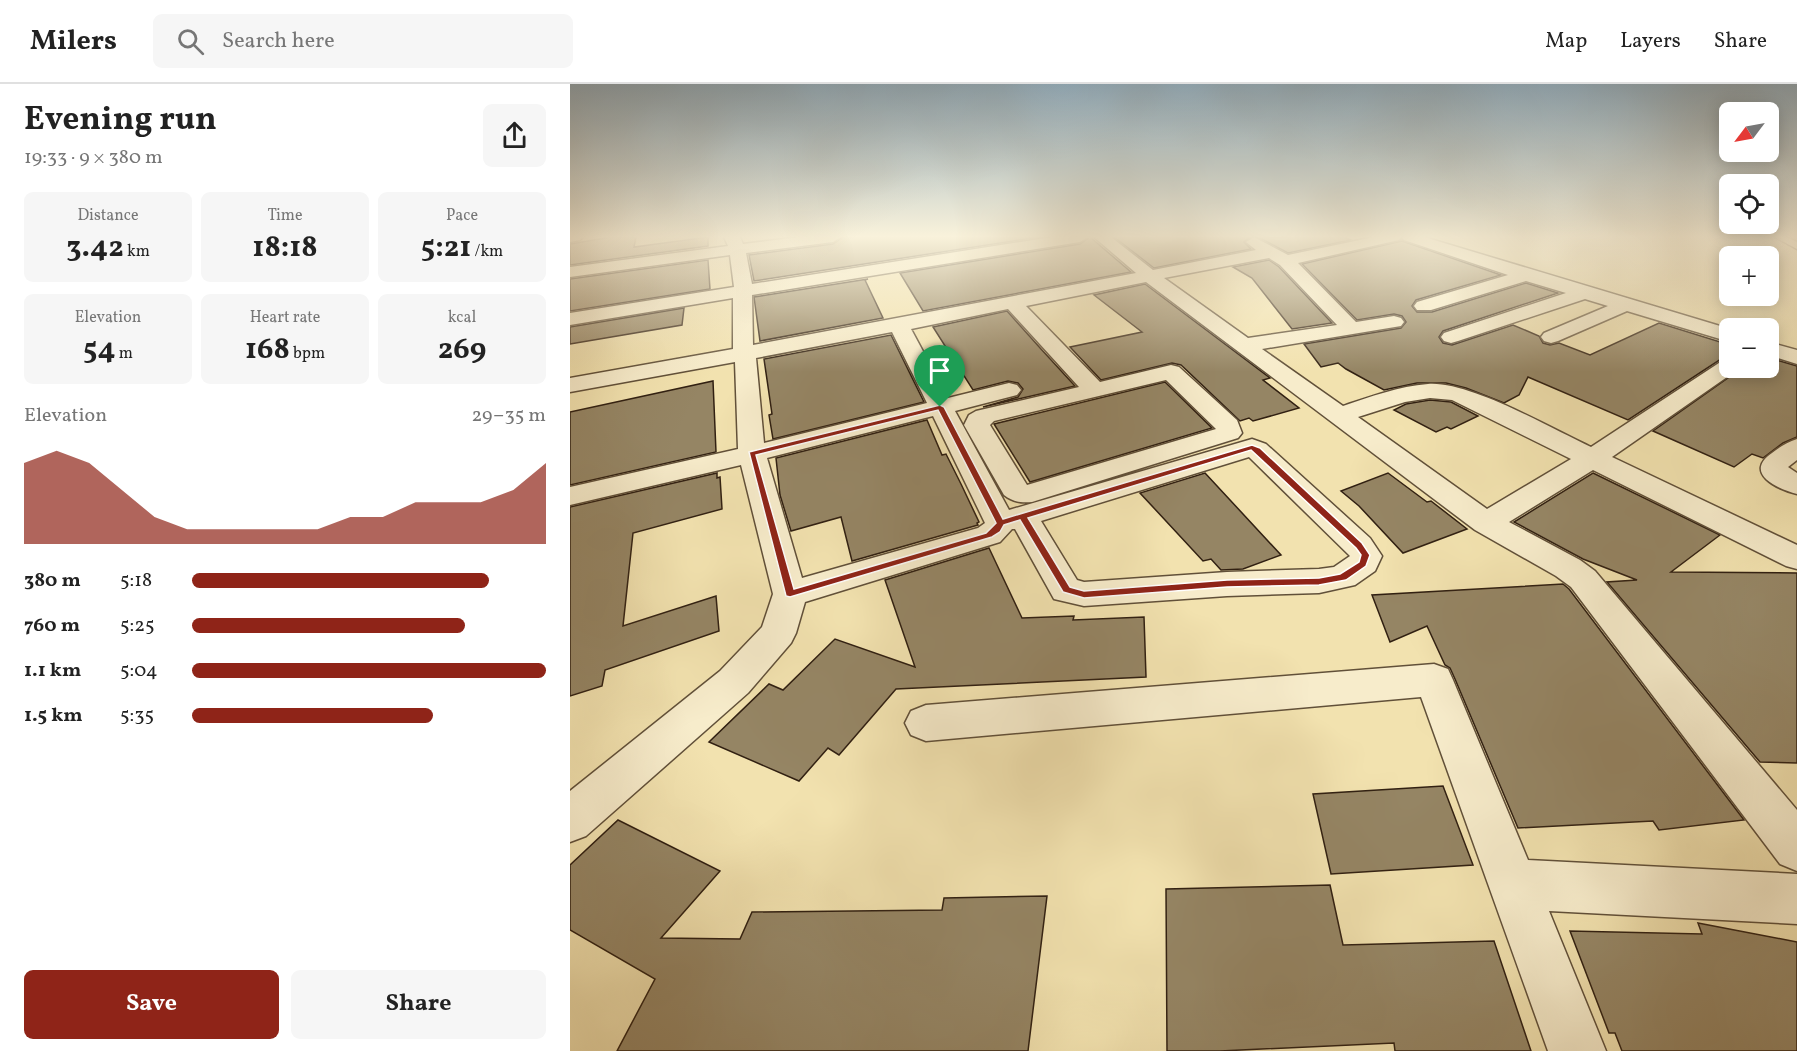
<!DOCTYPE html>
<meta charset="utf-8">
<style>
body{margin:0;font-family:Vollkorn,serif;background:#f6f6f6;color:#222;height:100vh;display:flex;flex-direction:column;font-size:22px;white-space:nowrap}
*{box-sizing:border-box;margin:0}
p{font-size:20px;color:#767676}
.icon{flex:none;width:33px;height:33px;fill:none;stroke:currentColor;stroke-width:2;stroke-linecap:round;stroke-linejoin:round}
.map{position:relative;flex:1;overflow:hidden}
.drawer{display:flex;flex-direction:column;background:#fff;width:570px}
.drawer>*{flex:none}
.needle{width:39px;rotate:238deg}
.fabs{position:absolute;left:1149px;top:18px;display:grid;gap:12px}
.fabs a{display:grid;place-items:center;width:60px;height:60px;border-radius:9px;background:#fff;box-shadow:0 3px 15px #0003;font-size:30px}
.pin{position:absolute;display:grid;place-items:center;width:51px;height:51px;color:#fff;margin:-62px -26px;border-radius:50% 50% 50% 0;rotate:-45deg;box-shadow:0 0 6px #0007}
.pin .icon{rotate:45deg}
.round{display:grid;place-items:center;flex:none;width:63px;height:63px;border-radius:9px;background:#f6f6f6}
.head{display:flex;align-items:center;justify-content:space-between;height:102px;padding:0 24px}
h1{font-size:33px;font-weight:700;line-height:45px}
.stats{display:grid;grid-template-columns:repeat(3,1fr);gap:9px;height:102px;padding:6px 24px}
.stats div{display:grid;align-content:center;border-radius:9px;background:#f6f6f6;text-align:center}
.stats b{font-size:30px;font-weight:700}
.stats small{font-size:16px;font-weight:400}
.stats p{font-size:16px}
.chart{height:168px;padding:12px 24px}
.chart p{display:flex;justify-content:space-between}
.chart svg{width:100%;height:108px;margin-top:6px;fill:#8f2418;opacity:.7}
.primary-button{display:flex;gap:12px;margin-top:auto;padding:12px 24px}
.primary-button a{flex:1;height:69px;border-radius:9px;background:#8f2418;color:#fff;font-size:24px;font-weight:700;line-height:69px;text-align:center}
.primary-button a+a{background:#f6f6f6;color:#222}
ul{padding:0 24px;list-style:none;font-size:20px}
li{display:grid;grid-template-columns:96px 72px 1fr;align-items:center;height:45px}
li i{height:15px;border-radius:8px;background:#8f2418}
header{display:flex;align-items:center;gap:36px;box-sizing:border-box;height:84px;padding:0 30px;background:#fff;border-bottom:2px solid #e0e0e0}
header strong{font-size:28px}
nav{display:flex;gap:33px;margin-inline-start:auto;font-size:21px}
.search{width:420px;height:54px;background:#f6f6f6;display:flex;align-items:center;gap:15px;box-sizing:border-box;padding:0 21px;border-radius:9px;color:#767676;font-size:22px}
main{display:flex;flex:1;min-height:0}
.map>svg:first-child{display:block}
.building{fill:#958564;stroke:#312012;stroke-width:1.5}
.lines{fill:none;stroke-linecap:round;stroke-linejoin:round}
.lane-casing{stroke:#615039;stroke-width:3}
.street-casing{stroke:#615039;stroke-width:3}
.lane{fill:#f7eccb;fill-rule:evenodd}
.street{fill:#f7eccb;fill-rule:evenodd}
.route{fill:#8f2418;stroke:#fff;stroke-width:1.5;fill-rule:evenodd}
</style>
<header>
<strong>Milers</strong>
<div class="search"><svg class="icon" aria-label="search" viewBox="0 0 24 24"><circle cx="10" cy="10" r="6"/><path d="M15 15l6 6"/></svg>Search here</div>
<nav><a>Map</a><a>Layers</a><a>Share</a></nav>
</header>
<main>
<section class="drawer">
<div class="head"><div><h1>Evening run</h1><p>19:33 · 9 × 380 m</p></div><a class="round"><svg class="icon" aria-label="share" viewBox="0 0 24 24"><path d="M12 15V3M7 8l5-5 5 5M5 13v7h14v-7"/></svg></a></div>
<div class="stats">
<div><p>Distance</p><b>3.42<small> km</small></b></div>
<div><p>Time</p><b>18:18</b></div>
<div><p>Pace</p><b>5:21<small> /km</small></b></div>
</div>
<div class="stats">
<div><p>Elevation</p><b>54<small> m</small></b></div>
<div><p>Heart rate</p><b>168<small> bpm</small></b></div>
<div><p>kcal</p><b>269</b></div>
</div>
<div class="chart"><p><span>Elevation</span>29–35 m</p>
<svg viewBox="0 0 160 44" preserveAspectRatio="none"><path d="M0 44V11L10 6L20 11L30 22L40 33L50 38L60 38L70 38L80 38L90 38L100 33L110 33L120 27L130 27L140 27L150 22L160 11V44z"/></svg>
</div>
<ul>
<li><b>380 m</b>5:18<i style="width:84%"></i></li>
<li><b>760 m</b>5:25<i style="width:77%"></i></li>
<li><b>1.1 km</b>5:04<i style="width:100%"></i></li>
<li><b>1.5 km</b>5:35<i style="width:68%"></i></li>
</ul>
<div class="primary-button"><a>Save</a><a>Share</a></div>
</section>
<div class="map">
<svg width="1227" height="967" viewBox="0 0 1227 967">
<rect width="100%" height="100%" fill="#f2e2af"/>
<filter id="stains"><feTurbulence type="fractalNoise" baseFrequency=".00333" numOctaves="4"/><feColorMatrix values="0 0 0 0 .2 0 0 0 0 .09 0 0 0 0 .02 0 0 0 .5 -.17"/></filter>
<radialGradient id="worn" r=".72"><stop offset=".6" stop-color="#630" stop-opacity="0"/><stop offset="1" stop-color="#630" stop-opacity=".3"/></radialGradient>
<!-- building -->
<g class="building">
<path d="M41 153H66L64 163 138 153V162L0 181V160Z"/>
<path d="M273 153H469L184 197 179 171 263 160Z"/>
<path d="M520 153 561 188 353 227 330 189 510 160Z"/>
<path d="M544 153H680L674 158 681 165 584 184Z"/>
<path d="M688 153H773L781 156 718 169Z"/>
<path d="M832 157 931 191 846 216 842 222 847 228H862L956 199 988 209 873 247 869 253 873 259 882 261 943 241 969 252 973 259 980 261 989 259 1020 271 1089 239 1160 261V273L1151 275 1058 336 958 293 949 311 934 319 896 304 876 299H847L814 306 776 285 768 279 751 283 734 260 831 244 836 238 832 232 824 230 787 236 732 180Z"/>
<path d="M138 176 140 205 0 227V195Z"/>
<path d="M699 176 709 183 762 239 722 245 682 194 663 183Z"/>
<path d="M298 195 295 196 313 234 190 257 184 213Z"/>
<path d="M575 200 700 294 693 296 729 324 683 337 679 334 670 337 611 281 602 279 531 296 500 263 572 248 524 211Z"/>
<path d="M114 224 112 241 0 260V243Z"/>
<path d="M437 227 471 265 505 302 413 323 448 313 453 305 448 299 438 297 403 306 363 243Z"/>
<path d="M321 251 354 318 203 355 199 331 202 330 194 275Z"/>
<path d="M1199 274 1227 282V353L1213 359 1193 374 1182 370 1164 383 1083 347 1172 284H1198Z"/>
<path d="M143 297 146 368 0 401V328Z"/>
<path d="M595 298 642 344 460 398 424 340Z"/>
<path d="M860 316 881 318 908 332 881 345 877 343 866 348 824 326 836 320Z"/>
<path d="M357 336 372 371 376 370 391 400 409 438 407 439 408 441 282 477 271 433 221 447 210 411 206 374Z"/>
<path d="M147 389V394L150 393 152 425 63 449 53 542 146 512 149 547 35 586 32 602 0 612V423Z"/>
<path d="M635 389 711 471 673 485 651 486 641 475 633 477 570 409Z"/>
<path d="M818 389 857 418 861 417 897 445 833 469 789 422 771 407Z"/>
<path d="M1023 389 1150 451 1101 488 1227 489V679L1190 678 1037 498 1067 496 1013 475 944 438Z"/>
<path d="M419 464 452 534 504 532 503 536 574 533 576 593 326 605 269 671 258 664 229 697 139 658 199 600 213 606 265 555 345 583 315 496Z"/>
<path d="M993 500 999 505 1174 736 1089 746 1083 737 948 744 885 595 880 584 875 581 857 542 820 558 802 511Z"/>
<path d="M873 702 903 781 761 790 743 710Z"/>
<path d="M48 736 150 787 91 854 170 855 182 828 372 826 374 814 477 812 458 967H47L85 895 0 846V781Z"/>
<path d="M760 801 773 861 924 857 961 967H825L824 959 650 967H597L596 805Z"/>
<path d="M1128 839 1227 858V967H1052L1045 949H1039L1000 847 1132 850Z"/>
</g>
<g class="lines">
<defs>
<path id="lane" d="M1205 153H1217L1227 158V165Z"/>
<g id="street">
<path d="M0 153H13L10 156 0 158Z"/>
<path d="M154 153H170L173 160 229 153H271L263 158 176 169 182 200 482 153H518L510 158 182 211 183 261 566 189 524 153H541L583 186 686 166 676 158 684 153 718 171 804 153H854L1160 245V258L1057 227 988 257 981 259 974 257 971 253 974 249 1038 222 1015 215 888 257 881 259 874 257 871 253 874 249 996 209 956 197 861 226H847L844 222 847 218 938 191 834 156 832 153 829 156 728 179 786 238 824 232 831 234 834 238 831 242 692 265 773 322C800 313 829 302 858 300 900 297 980 344 1021 363L1152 277 1160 275V284H1170L1042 373 1227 461V485L1216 482 1023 386 939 438 1010 476 1025 487 1227 726V787L1210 780 1001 503 986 492 905 446 576 198 456 222 530 298 601 281 609 283 667 336 672 349 668 354 462 418C451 419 443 418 434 411L394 341 399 331 406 327 509 303 438 225 341 245 378 314 439 299 447 301 451 306 447 311 385 327 439 426 682 355 696 360 800 454 812 472 805 487 785 501 749 509 657 512 514 522 484 515 445 445H442L430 458 235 518 226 549 221 559 178 609 16 752 0 758V707L150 587 192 543 203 510 171 381 0 421V403L168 365 165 278 0 308V294L163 265V214L0 241V229L164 203 160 171 0 193V183L158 162ZM699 174 710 181 767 241 678 254 594 194ZM322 248 357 319 194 359 186 274ZM596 296 646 345 457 401 420 341 424 337ZM860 314 882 316 1001 375 917 425 788 333 835 318ZM363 332 415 439 408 444 232 494 197 374ZM679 373 780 472 764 483 749 485 657 488 514 498 507 496 471 437Z"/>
<path d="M1198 258 1227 266V280L1198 271Z"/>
<path d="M1227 355V376L1218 383 1227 389V410C1207 405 1173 389 1202 369 1210 363 1217 358 1227 355Z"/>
<path d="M864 580 878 585 883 596 958 776 1227 790V840L979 827 1036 967H978L851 613 356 657 341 651 335 639 341 627 356 621Z"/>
</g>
</defs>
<!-- lane casing -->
<use href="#lane" class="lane-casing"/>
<!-- street casing -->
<use href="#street" class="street-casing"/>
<!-- lane -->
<use href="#lane" class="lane"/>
<!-- street -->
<use href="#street" class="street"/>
</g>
<!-- sky -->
<linearGradient id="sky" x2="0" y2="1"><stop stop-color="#91acbc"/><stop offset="0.53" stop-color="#f9f2db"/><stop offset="1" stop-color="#f9f2db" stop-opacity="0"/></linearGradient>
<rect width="1227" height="288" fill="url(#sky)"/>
<!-- route -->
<path class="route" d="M370 321 374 323 433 435 682 361 690 364 792 459 800 471 796 482 776 496 749 501 657 503 514 514 493 508 450 436 434 441 430 448 422 453 220 513 216 512 179 368ZM368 326 426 439 416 449 224 505 186 371ZM681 366 786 464 791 471 789 478 770 490 749 494 657 496 514 507 500 503 458 434Z"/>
<rect width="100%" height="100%" filter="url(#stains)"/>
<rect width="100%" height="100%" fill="url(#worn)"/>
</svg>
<div class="fabs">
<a><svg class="needle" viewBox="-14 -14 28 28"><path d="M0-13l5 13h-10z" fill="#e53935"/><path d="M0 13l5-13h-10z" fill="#767676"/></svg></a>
<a><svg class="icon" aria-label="locate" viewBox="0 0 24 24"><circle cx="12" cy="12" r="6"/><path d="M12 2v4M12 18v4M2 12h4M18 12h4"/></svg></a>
<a>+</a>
<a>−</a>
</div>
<div class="pin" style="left:370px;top:323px;background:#1e9e55"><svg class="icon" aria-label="arrive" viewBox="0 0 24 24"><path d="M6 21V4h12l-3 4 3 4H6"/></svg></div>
</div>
</main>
